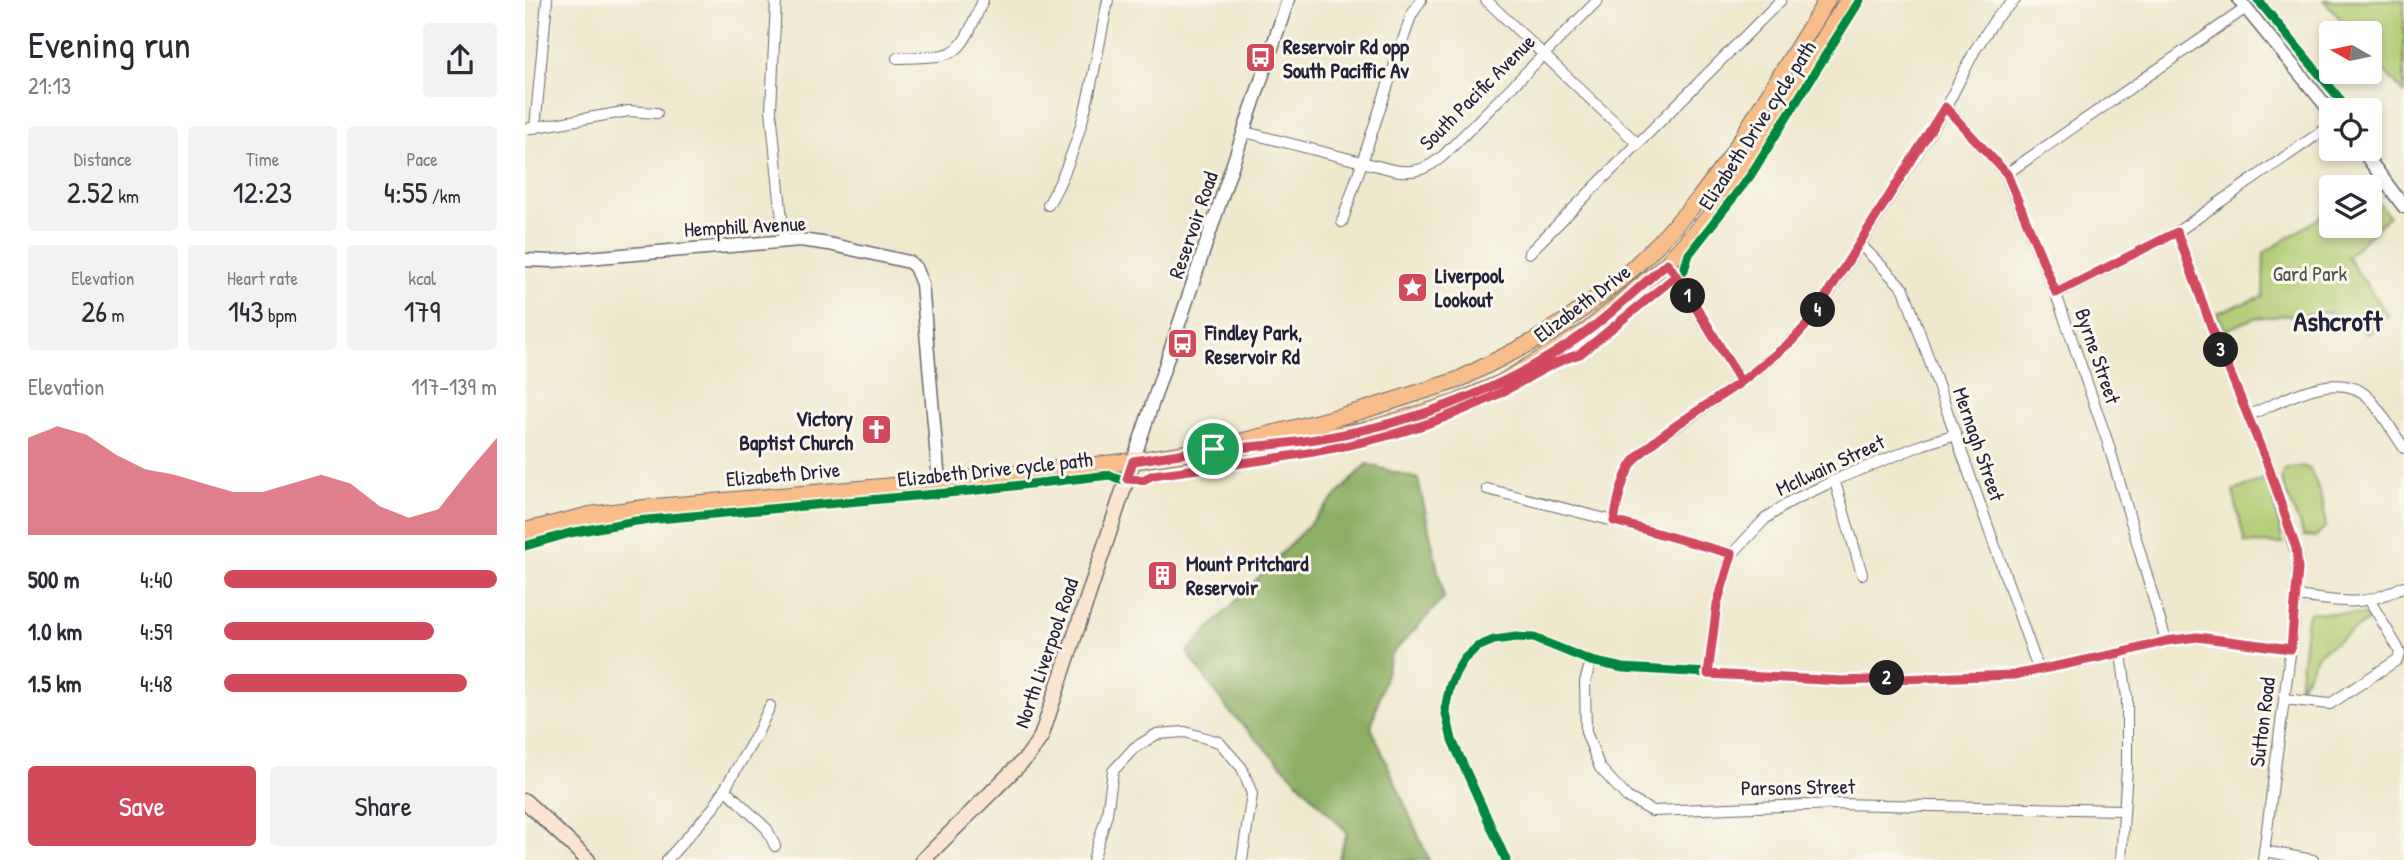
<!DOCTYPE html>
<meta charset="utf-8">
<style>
body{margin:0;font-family:"Patrick Hand",sans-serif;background:#f2f2f3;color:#2b2b33;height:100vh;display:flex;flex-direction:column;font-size:26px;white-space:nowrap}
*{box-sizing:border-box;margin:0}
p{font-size:23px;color:#7c7c81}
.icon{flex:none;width:38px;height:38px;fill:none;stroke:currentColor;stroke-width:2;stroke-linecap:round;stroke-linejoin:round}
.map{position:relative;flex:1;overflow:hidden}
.drawer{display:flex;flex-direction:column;background:#fff;width:525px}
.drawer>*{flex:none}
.needle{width:46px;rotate:279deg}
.fabs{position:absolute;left:1794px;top:21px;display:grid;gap:14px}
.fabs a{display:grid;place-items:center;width:63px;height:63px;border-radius:7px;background:#fff;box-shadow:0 4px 10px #0003;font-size:35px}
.pin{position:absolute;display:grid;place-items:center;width:60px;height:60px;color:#fff;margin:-30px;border:4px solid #fff;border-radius:50%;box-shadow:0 2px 7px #0007}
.km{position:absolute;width:35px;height:35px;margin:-18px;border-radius:50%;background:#222;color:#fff;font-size:19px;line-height:35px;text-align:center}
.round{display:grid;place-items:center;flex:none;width:74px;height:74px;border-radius:7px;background:#f2f2f3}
.summary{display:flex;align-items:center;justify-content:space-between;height:119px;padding:0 28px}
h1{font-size:38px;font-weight:600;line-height:52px}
.metrics{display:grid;grid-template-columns:repeat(3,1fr);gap:10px;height:119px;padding:7px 28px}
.metrics div{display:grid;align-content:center;border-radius:7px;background:#f2f2f3;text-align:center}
.metrics b{font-size:30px;font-weight:600}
.metrics small{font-size:19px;font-weight:400}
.metrics p{font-size:19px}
.chart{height:196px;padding:14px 28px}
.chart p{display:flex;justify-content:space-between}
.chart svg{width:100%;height:126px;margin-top:7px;fill:#d1495b;opacity:.7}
.cta{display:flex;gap:14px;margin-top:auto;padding:14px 28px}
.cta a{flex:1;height:80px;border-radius:7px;background:#d1495b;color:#fff;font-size:28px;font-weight:600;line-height:80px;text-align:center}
.cta a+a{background:#f2f2f3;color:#2b2b33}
ul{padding:0 28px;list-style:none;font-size:23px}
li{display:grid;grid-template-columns:112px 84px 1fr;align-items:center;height:52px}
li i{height:18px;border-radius:9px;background:#d1495b}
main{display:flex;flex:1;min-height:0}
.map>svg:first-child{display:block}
.green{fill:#b0cb71;stroke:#697656;stroke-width:2}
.forest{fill:#8caf63;stroke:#57684f;stroke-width:2}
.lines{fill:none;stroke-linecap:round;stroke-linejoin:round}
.minor-casing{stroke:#69676e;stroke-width:12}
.tertiary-casing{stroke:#69676e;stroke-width:15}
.secondary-casing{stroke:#69676e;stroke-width:17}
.primary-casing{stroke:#69676e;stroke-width:18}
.minor{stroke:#fff;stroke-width:10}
.tertiary{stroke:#fff;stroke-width:12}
.secondary{stroke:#fce5d0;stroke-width:14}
.primary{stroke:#f8bd89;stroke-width:16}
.cycleway-casing{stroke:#fbf7ec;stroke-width:13}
.cycleway{stroke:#00873e;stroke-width:9}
.route-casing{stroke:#fff;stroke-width:14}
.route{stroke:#d1495b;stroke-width:9}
.labels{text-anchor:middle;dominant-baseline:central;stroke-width:6;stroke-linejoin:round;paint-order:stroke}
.poi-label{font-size:21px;font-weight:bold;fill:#22223b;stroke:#fbf7ec;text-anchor:start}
.street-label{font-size:21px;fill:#22223b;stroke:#fbf7ec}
.park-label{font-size:21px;fill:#4d554b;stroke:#fbf7ec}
.district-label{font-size:28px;font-weight:bold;fill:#22223b;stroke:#fbf7ec}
</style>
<main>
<section class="drawer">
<div class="summary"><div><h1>Evening run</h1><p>21:13</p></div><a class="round"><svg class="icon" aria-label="share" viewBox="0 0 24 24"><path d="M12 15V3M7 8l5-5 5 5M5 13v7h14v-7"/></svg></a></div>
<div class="metrics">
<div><p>Distance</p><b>2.52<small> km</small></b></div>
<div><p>Time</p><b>12:23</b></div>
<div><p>Pace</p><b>4:55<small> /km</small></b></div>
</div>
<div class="metrics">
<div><p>Elevation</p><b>26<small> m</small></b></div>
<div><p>Heart rate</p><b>143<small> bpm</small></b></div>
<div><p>kcal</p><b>179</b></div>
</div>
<div class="chart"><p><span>Elevation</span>117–139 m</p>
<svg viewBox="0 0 160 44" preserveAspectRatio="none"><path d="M0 44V10L10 6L20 9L30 16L40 21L50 23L60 26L70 29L80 29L90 26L100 23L110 26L120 34L130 38L140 35L150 22L160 10V44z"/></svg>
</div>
<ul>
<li><b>500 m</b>4:40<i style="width:100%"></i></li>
<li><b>1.0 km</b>4:59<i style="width:77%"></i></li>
<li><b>1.5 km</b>4:48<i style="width:89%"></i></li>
</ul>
<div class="cta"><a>Save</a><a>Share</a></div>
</section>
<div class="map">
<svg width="1879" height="860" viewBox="0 0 1879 860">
<rect width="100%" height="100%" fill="#fbf7ec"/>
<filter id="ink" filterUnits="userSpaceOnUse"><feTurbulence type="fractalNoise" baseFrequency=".0143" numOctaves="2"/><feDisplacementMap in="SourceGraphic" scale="14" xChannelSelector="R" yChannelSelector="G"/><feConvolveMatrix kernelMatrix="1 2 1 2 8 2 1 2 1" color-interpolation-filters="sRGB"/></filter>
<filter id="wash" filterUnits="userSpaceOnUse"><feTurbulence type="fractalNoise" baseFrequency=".00686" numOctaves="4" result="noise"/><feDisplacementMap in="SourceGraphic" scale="28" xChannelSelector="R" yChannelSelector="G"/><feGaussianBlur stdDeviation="1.57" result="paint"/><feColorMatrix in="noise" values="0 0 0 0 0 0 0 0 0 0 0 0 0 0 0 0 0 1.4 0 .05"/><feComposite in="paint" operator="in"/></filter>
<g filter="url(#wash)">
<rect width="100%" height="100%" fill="#eee8cc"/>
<!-- green -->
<g class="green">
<path d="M1799 0H1879V93L1845 54 1844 33H1827Z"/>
<path d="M1845 193 1864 216 1822 257 1863 315 1843 334 1804 312 1729 318 1700 330 1692 313 1738 296 1739 253 1794 218 1806 204V226H1844Z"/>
<path d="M1777 466 1785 469C1793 486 1802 508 1800 527L1790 537 1779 536 1757 482 1756 475 1761 469Z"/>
<path d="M1744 477 1758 544 1720 543 1708 491Z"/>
<path d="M1788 612 1840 615 1844 620 1794 653 1774 689 1782 617 1784 613Z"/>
</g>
<!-- forest -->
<path class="forest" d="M842 464 893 479 919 598 866 655 846 727 904 860H813L822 832 703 710 662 652Z"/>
</g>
<g filter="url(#ink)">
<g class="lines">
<defs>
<g id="minor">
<path d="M251 0 246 110 259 240"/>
<path d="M961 0 1113 144"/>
<path d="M372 58C436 56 433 59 458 0"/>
<path d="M1421 107 1481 174 1531 294 1583 443 1641 641"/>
<path d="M10 128 22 0"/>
<path d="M0 129 104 111 132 113"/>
<path d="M720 132 868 170C889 174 903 169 919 155L1073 0"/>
<path d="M1481 174 1721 8"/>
<path d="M523 205C559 144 569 69 583 0"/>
<path d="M817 222 886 16 896 0"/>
<path d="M1652 232 1686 326 1744 468 1773 559 1769 624 1738 860"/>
<path d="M1335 244 1379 289 1514 671"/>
<path d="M1004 253 1256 0"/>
<path d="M1142 263 1216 382"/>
<path d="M1531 294 1652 232 1806 125"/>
<path d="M1724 415C1759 401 1814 366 1845 399 1858 414 1868 432 1879 448"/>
<path d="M1310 482 1337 574"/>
<path d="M962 489 1089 521 1207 554"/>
<path d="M1089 521C1093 501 1096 482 1107 465 1122 442 1152 427 1174 411 1214 384 1253 356 1287 320L1421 107 1450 50 1471 18 1490 0"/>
<path d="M1771 596C1816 601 1837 609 1879 586"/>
<path d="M1596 654 1602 697V768L1596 860"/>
<path d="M1066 661 1060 682 1061 732 1075 768 1102 797 1127 811 1310 804 1599 810"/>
<path d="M1183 674 1192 604 1207 554 1240 519 1266 501 1317 477 1399 444 1431 434"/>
<path d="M1759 699 1805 704 1872 660 1875 654 1873 648 1845 601"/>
<path d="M200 789 242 829 250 846"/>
<path d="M1739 851 1788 860"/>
<path d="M142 860 189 807 232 734 245 706"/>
<path d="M568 860 582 814 588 771 609 748 632 734 660 732 694 742 717 768 727 794 717 860"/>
<path d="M981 860 927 740 920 709 925 686 931 672 939 659 952 647 969 640 991 637 1009 638 1066 661 1098 668 1317 681 1489 675 1596 654 1641 641 1672 637 1766 649"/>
</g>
<g id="tertiary">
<path d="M1714 0 1806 112"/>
<path d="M1836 149 1879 207"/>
<path d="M0 260 27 261 275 240 304 244 384 262 390 267 397 284 414 482"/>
<path d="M608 461 763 0"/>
</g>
<g id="secondary">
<path d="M0 801 63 860"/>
<path d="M398 860 502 757 516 737 608 461"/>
</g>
<g id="primary">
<path d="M725 447 842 430 933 402 976 383 1062 331 1142 263 1183 218 1219 169 1323 0"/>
<path d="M0 531 65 515 119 508 414 482 608 461 688 449 836 411 933 380 1011 340 1051 314 1102 274 1131 246 1174 199 1204 159 1302 0"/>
</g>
</defs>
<!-- minor casing -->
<use href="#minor" class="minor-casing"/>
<!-- tertiary casing -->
<use href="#tertiary" class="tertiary-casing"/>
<!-- secondary casing -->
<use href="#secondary" class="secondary-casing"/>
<!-- primary casing -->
<use href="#primary" class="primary-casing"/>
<!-- minor -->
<use href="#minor" class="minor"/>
<!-- tertiary -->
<use href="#tertiary" class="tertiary"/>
<!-- secondary -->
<use href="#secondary" class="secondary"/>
<!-- primary -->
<use href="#primary" class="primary"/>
<defs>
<g id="cycleway">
<path d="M1733 0 1824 110"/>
<path d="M0 546 45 533 111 521 444 491 585 475C598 482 616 482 628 475 722 462 820 453 910 421 933 412 957 403 979 392 1004 378 1027 362 1055 354L1159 270 1164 254 1225 176 1335 0"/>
<path d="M981 860 927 740 920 709 925 686 931 672 939 659 952 647 969 640 991 637 1009 638 1066 661 1098 668 1317 681 1489 675 1596 654 1641 641 1672 637 1766 649"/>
</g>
</defs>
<!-- cycleway casing -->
<use href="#cycleway" class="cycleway-casing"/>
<!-- cycleway -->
<use href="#cycleway" class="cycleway"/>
</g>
</g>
<g class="lines" filter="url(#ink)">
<defs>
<path id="route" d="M688 449 608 461 602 479 618 480 628 475C722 462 820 453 910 421 933 412 957 403 979 391 1004 378 1027 362 1055 354L1151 276 1216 382C1188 402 1125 438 1107 464 1096 481 1093 501 1089 521L1207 554 1192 604 1183 674 1317 681 1489 675 1595 653 1641 641 1672 637 1766 649 1773 569 1771 548 1744 468 1686 326 1652 232 1531 293 1482 174 1420 107 1286 320 1267 341 1216 382C1192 343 1170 300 1142 263 1115 286 1089 312 1060 333 951 410 821 444 688 449"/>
</defs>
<!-- route casing -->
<use href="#route" class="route-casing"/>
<!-- route -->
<use href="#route" class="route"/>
</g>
<!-- icons -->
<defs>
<symbol id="bus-square" viewBox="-11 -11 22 22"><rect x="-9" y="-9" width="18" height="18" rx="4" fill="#d1495b" stroke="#fbf7ec"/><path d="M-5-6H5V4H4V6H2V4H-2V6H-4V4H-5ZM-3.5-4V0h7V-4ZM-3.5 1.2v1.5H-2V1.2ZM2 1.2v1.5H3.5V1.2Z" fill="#fff"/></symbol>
<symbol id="sight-square" viewBox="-11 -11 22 22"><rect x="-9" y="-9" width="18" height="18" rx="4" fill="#d1495b" stroke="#fbf7ec"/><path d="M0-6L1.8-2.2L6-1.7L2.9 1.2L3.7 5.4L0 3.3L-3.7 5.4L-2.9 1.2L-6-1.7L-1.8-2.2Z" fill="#fff"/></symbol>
<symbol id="church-square" viewBox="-11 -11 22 22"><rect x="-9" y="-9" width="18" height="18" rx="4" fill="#d1495b" stroke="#fbf7ec"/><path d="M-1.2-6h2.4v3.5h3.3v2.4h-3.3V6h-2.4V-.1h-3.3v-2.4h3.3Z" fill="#fff"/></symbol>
<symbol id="building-square" viewBox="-11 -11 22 22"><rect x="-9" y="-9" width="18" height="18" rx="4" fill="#d1495b" stroke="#fbf7ec"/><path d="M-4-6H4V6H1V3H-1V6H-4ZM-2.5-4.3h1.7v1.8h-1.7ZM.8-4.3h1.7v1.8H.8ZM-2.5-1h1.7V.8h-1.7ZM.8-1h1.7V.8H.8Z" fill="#fff"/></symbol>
</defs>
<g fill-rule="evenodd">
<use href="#bus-square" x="718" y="40" width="35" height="35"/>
<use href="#sight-square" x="870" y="270" width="35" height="35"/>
<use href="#bus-square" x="640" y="326" width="35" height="35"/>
<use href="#church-square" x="334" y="412" width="35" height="35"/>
<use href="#building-square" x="620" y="558" width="35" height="35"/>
</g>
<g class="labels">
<!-- poi labels -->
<g class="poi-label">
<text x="758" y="46">Reservoir Rd opp<tspan x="758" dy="24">South Paciffic Av</tspan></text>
<text x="910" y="275">Liverpool<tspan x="910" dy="24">Lookout</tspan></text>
<text x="680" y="332">Findley Park,<tspan x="680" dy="24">Reservoir Rd</tspan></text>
<text x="328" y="418" text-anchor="end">Victory<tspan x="328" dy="24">Baptist Church</tspan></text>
<text x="661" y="563">Mount Pritchard<tspan x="661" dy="24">Reservoir</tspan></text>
</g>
<!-- street labels -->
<g class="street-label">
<text transform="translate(952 92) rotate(-45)">South Pacific Avenue</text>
<text transform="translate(1232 125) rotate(-57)">Elizabeth Drive cycle path</text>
<text transform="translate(668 225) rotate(-71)">Reservoir Road</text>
<text transform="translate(220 226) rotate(-3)">Hemphill Avenue</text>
<text transform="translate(1057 303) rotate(-37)">Elizabeth Drive</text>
<text transform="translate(1573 356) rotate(71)">Byrne Street</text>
<text transform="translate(1454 444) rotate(71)">Mernagh Street</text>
<text transform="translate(1305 465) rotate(-25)">McIlwain Street</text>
<text transform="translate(470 469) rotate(-6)">Elizabeth Drive cycle path</text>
<text transform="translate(258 474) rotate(-5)">Elizabeth Drive</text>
<text transform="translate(521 653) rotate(-71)">North Liverpool Road</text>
<text transform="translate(1737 722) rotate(-83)">Sutton Road</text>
<text transform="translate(1273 787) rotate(-1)">Parsons Street</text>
</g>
<!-- park labels -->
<g class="park-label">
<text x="1785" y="273">Gard Park</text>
</g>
<!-- district labels -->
<g class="district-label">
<text x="1813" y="321">Ashcroft</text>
</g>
</g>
</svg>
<div class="fabs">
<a><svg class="needle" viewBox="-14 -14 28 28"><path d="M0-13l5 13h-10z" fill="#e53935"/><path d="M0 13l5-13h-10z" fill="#7c7c81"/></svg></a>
<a><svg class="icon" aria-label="locate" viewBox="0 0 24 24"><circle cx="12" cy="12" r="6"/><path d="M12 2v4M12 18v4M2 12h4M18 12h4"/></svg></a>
<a><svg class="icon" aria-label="layers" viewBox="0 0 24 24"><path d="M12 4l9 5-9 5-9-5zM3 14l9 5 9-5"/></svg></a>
</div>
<div class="pin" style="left:688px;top:449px;background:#1e9e55"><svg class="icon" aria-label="arrive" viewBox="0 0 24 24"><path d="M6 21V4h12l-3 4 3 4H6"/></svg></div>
<b class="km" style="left:1163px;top:296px">1</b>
<b class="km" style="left:1362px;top:678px">2</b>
<b class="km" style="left:1696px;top:350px">3</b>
<b class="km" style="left:1293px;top:310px">4</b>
</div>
</main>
